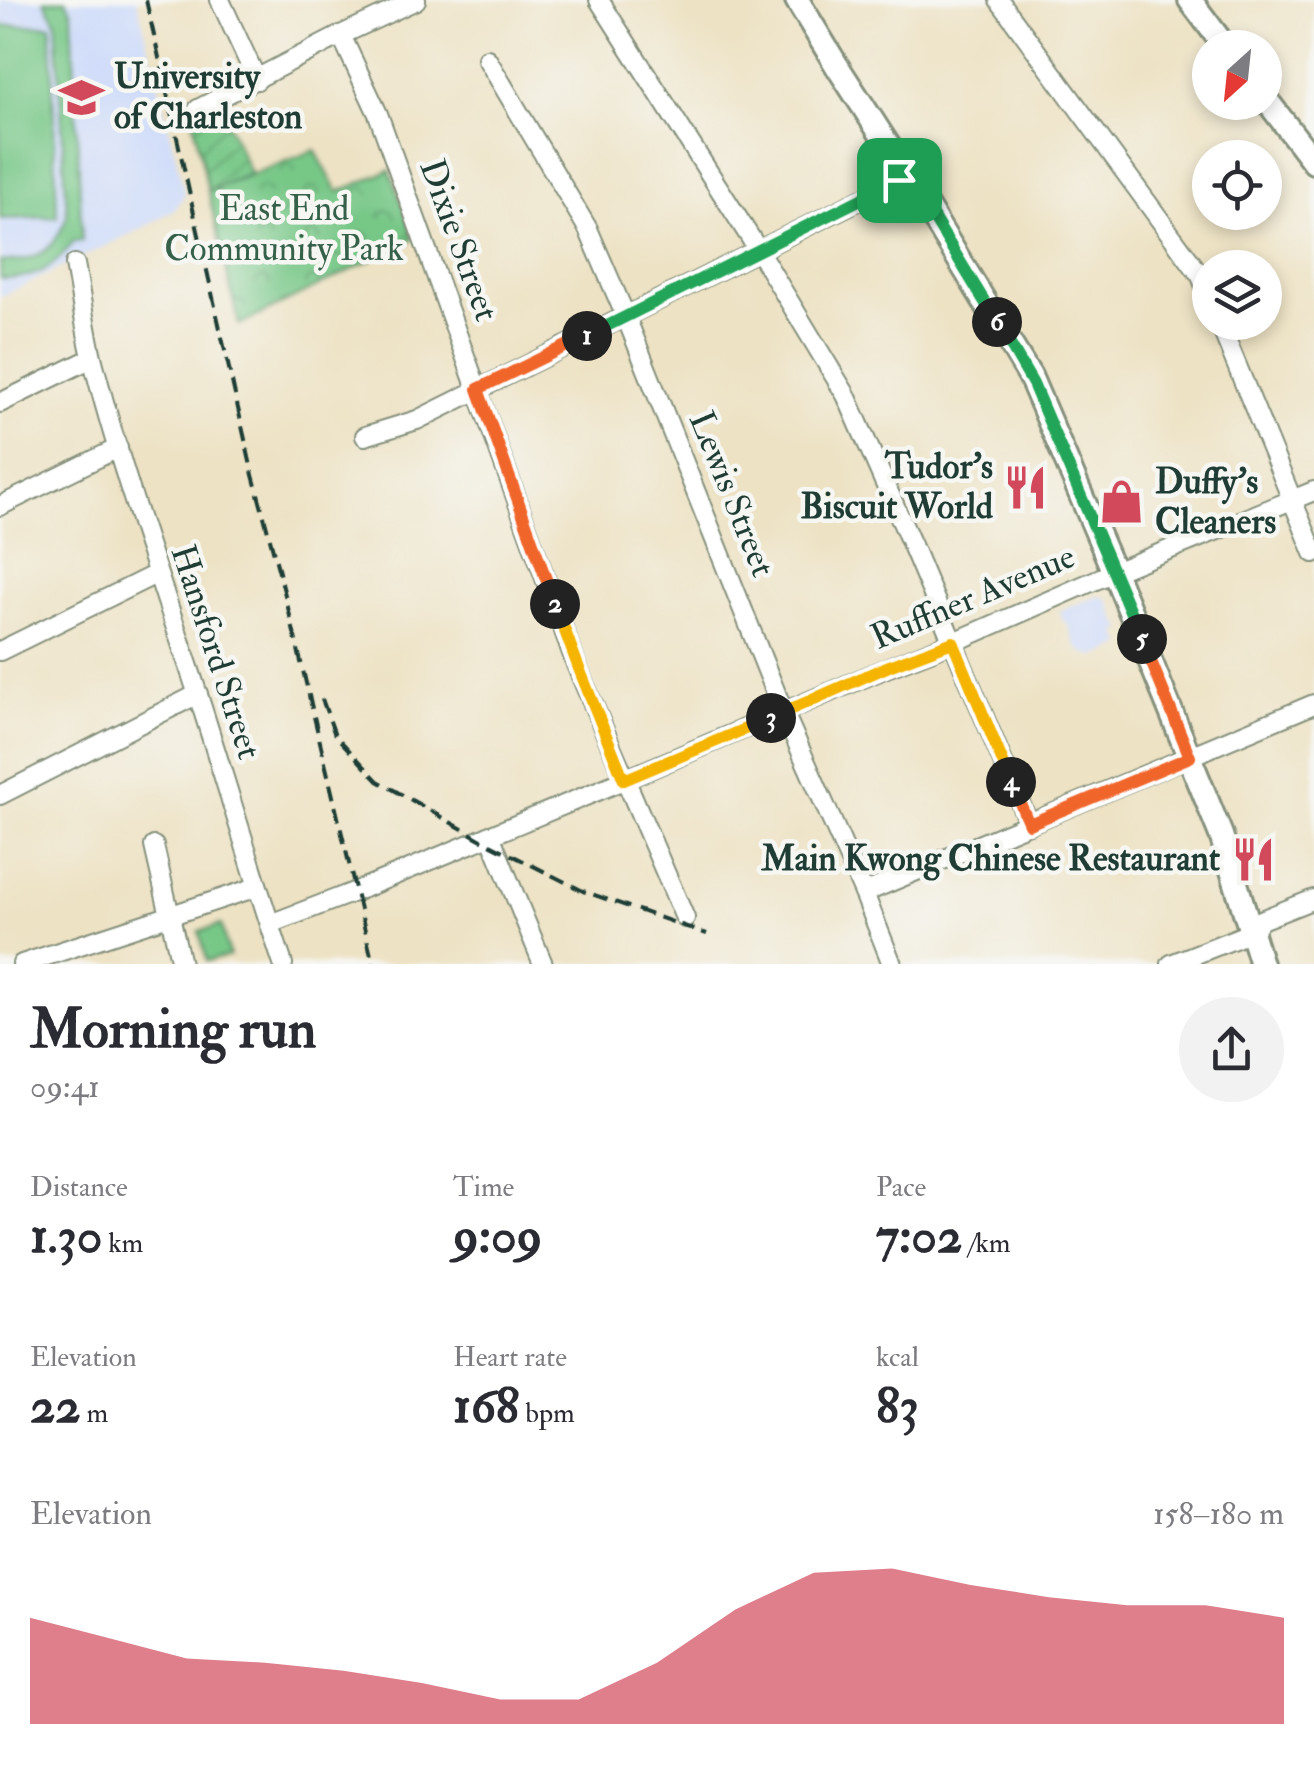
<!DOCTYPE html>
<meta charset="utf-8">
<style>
body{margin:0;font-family:"IM FELL Double Pica",serif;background:#f2f2f3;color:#2b2b33;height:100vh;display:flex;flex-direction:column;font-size:38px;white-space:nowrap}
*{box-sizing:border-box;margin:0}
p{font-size:32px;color:#7c7c81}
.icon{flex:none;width:55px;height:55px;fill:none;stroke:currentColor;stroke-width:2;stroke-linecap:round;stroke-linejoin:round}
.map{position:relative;height:964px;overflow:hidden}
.side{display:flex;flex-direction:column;background:#fff;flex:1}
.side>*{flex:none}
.needle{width:65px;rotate:207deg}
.tools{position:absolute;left:1192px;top:30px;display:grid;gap:20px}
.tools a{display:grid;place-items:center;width:90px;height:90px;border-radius:50%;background:#fff;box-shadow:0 5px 15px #0003;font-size:50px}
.pin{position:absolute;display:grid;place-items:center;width:85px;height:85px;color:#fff;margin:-42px;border-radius:20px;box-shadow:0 5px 15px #0006}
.km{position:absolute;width:50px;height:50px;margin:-25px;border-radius:50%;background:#222;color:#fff;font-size:28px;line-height:50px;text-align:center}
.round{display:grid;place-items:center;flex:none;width:105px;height:105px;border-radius:52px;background:#f2f2f3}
.head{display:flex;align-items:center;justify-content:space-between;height:170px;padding:0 30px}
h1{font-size:55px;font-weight:700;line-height:75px}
.figures{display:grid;grid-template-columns:repeat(3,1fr);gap:15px;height:170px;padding:10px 30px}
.figures div{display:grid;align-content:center}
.figures b{font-size:50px;font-weight:700}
.figures small{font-size:28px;font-weight:400}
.figures p{font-size:28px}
.chart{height:280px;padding:20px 30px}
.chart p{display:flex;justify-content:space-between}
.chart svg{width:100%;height:180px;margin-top:10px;fill:#d1495b;opacity:.7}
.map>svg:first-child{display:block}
.built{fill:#cedbfa}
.grass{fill:#77c787;stroke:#4b825e;stroke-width:2.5}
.park{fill:url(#park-crowns);stroke:#4b825e;stroke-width:2.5}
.garden{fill:url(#garden-furrows);stroke:#4b825e;stroke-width:2.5}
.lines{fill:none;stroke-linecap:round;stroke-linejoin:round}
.minor-casing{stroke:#86907c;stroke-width:22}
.major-casing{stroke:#86907c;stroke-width:28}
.minor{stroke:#fff;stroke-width:18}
.major{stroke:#fff;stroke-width:22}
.rail{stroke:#1f3d34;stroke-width:4;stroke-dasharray:15 8;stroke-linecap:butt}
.split-1-casing{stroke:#fff;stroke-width:20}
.split-2-casing{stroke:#fff;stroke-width:20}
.split-3-casing{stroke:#fff;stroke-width:20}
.split-4-casing{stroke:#fff;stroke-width:20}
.split-5-casing{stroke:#fff;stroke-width:20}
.split-6-casing{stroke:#fff;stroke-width:20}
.split-7-casing{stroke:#fff;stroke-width:20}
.split-1{stroke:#22a559;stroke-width:12}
.split-2{stroke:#f0652b;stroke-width:12}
.split-3{stroke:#f5b400;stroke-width:12}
.split-4{stroke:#f5b400;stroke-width:12}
.split-5{stroke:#f0652b;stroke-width:12}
.split-6{stroke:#22a559;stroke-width:12}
.split-7{stroke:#22a559;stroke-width:12}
.labels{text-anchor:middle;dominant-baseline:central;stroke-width:9;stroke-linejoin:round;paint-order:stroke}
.poi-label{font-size:35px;font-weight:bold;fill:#1f3d34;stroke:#f6f6f2;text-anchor:start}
.park-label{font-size:35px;fill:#356049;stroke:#f6f6f2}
.street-label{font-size:35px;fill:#1f3d34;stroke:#f6f6f2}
</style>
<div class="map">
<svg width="1314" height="964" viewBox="0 0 1314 964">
<defs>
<pattern id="park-crowns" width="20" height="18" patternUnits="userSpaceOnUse" patternTransform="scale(2.5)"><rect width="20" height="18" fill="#77c787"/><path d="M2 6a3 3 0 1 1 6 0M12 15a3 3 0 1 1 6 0" fill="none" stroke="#61a36f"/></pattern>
<pattern id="garden-furrows" width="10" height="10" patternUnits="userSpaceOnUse" patternTransform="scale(2.5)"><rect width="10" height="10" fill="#77c787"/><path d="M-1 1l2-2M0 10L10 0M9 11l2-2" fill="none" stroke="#61a36f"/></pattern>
</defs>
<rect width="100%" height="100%" fill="#f6f6f2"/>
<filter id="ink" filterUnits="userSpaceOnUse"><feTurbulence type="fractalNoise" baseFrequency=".01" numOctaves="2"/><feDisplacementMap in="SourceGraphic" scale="20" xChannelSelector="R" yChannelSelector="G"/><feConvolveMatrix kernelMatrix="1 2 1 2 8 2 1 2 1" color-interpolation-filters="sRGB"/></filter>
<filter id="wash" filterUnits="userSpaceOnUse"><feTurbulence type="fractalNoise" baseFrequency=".0048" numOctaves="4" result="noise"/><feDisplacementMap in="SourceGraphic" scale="40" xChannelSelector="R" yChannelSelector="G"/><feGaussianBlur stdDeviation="2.25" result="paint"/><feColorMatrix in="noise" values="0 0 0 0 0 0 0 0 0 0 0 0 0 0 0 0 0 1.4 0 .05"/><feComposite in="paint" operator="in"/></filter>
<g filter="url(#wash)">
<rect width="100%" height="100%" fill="#ede2c4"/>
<!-- built -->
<g class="built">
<path d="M0 0H137L185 194 175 209 143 228 0 297Z"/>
<path d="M1098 596 1108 599 1117 621 1120 623 1123 630 1117 632 1123 645 1098 656 1086 654 1077 648 1067 622H1064L1059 611Z"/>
</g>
<!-- grass -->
<g class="grass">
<path d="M44 0H66L72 12 82 241H74C52 270 38 278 1 279L0 261C37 263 54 251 67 216L56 21Z"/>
<path d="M51 25 57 217 0 219V26Z"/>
<path d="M221 925 229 956 207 961 199 931Z"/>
</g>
<!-- park -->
<path class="park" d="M315 150 338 192 390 170 414 239 239 325 208 191Z"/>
<!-- garden -->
<path class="garden" d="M220 106 250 173 208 191 193 119Z"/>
</g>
<g filter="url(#ink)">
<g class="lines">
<defs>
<g id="minor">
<path d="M220 0 257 80"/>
<path d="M599 0 755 245 846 395 912 545 1029 824"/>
<path d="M999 0 1201 276 1210 299"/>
<path d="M341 35 378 114 577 667 685 918"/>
<path d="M487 59 588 229 626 317 784 713 864 893 892 964"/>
<path d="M198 109 341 35 416 0"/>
<path d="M75 264C81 296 85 329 93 361 122 474 162 584 198 695 227 785 253 875 283 964"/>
<path d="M1219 322 1314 553"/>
<path d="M0 403 92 358"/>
<path d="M365 436 417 420 908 176"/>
<path d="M0 506 118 448"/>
<path d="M0 651 156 574"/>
<path d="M0 795 198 694"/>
<path d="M490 835 543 964"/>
<path d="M154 846 181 964"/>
<path d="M864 893 1314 704"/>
<path d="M270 924 354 892 624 780 889 667 961 639 1114 572 1314 491"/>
<path d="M22 964 257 887"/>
<path d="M1171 964 1252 932 1261 920 1314 899"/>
</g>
<g id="major">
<path d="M797 0 837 66 908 176 1030 376 1119 584 1221 835 1261 964"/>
<path d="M1190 0 1226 48"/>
<path d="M1265 98 1314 162"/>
</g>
</defs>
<!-- minor casing -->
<use href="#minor" class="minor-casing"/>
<!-- major casing -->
<use href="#major" class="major-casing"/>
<!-- minor -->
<use href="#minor" class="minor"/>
<!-- major -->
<use href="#major" class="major"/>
<!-- rail -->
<g class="rail">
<path d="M146 0 253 475 285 595 373 964"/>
<path d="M322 699 335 735 378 781 480 839 583 891 707 934"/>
</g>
</g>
</g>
<g class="lines" filter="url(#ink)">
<defs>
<path id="split-1" d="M587 336 899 180"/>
<path id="split-2" d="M555 604 478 389 587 336"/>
<path id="split-3" d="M555 604 578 666 624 780 771 718"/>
<path id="split-4" d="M771 718 889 666 953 642 1011 782"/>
<path id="split-5" d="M1011 782 1029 824 1190 757 1142 639"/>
<path id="split-6" d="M997 322 1033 384 1142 639"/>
<path id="split-7" d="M899 180 908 176 997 322"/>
</defs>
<!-- split-1 casing -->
<use href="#split-1" class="split-1-casing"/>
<!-- split-2 casing -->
<use href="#split-2" class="split-2-casing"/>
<!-- split-3 casing -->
<use href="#split-3" class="split-3-casing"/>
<!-- split-4 casing -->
<use href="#split-4" class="split-4-casing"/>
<!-- split-5 casing -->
<use href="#split-5" class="split-5-casing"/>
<!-- split-6 casing -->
<use href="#split-6" class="split-6-casing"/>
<!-- split-7 casing -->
<use href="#split-7" class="split-7-casing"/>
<!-- split-1 -->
<use href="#split-1" class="split-1"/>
<!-- split-2 -->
<use href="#split-2" class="split-2"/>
<!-- split-3 -->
<use href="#split-3" class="split-3"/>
<!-- split-4 -->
<use href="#split-4" class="split-4"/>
<!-- split-5 -->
<use href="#split-5" class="split-5"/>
<!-- split-6 -->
<use href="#split-6" class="split-6"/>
<!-- split-7 -->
<use href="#split-7" class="split-7"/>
</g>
<!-- icons -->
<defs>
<symbol id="university-bare" viewBox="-9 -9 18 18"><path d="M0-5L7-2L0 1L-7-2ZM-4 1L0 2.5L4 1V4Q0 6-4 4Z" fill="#d1495b" stroke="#f6f6f2" stroke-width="2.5" paint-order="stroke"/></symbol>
<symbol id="restaurant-bare" viewBox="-9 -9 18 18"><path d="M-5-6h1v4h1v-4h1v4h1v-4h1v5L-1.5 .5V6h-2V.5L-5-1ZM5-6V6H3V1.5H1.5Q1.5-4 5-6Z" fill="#d1495b" stroke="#f6f6f2" stroke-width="2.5" paint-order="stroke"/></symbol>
<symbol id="shop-bare" viewBox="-9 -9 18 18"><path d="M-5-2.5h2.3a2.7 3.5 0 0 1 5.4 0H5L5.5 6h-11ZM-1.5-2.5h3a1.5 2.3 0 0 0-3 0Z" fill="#d1495b" stroke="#f6f6f2" stroke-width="2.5" paint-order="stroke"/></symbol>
</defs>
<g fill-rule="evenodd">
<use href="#university-bare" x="50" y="66" width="63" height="63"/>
<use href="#restaurant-bare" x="994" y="456" width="63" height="63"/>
<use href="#shop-bare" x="1090" y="470" width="63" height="63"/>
<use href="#restaurant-bare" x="1222" y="828" width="63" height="63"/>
</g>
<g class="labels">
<!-- poi labels -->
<g class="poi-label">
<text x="114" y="77">University<tspan x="114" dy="40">of Charleston</tspan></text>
<text x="993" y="467" text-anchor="end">Tudor's<tspan x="993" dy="40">Biscuit World</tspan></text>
<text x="1155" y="482">Duffy's<tspan x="1155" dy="40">Cleaners</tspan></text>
<text x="1220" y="859" text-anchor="end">Main Kwong Chinese Restaurant</text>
</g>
<!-- park labels -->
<g class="park-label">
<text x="284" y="209">East End<tspan x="284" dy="40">Community Park</tspan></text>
</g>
<!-- street labels -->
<g class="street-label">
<text transform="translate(459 240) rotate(70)">Dixie Street</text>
<text transform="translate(732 494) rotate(68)">Lewis Street</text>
<text transform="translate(973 597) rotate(-23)">Ruffner Avenue</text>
<text transform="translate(216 652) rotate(72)">Hansford Street</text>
</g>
</g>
</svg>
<div class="tools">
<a><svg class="needle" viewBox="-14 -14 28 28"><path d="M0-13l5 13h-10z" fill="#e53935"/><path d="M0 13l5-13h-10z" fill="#7c7c81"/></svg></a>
<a><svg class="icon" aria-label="locate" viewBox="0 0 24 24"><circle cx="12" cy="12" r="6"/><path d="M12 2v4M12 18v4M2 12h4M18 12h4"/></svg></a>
<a><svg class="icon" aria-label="layers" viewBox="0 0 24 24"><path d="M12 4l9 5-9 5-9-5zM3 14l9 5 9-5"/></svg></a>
</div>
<div class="pin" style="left:899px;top:180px;background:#1e9e55"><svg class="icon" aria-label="arrive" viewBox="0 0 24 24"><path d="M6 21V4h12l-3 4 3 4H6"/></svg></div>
<b class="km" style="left:587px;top:336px">1</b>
<b class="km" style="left:555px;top:604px">2</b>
<b class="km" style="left:771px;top:718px">3</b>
<b class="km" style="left:1011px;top:782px">4</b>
<b class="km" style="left:1142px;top:639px">5</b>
<b class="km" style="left:997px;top:322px">6</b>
</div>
<section class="side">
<div class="head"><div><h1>Morning run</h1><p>09:41</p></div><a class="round"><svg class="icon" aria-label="share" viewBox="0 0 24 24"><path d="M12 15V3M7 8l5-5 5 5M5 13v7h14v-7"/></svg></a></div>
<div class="figures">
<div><p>Distance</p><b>1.30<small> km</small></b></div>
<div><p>Time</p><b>9:09</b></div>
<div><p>Pace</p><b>7:02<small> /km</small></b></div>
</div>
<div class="figures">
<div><p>Elevation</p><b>22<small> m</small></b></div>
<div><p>Heart rate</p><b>168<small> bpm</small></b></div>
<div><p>kcal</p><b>83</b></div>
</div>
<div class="chart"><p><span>Elevation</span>158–180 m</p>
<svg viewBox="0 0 160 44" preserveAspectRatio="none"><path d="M0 44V18L10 23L20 28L30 29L40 31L50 34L60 38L70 38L80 29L90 16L100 7L110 6L120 10L130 13L140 15L150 15L160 18V44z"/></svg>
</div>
</section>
